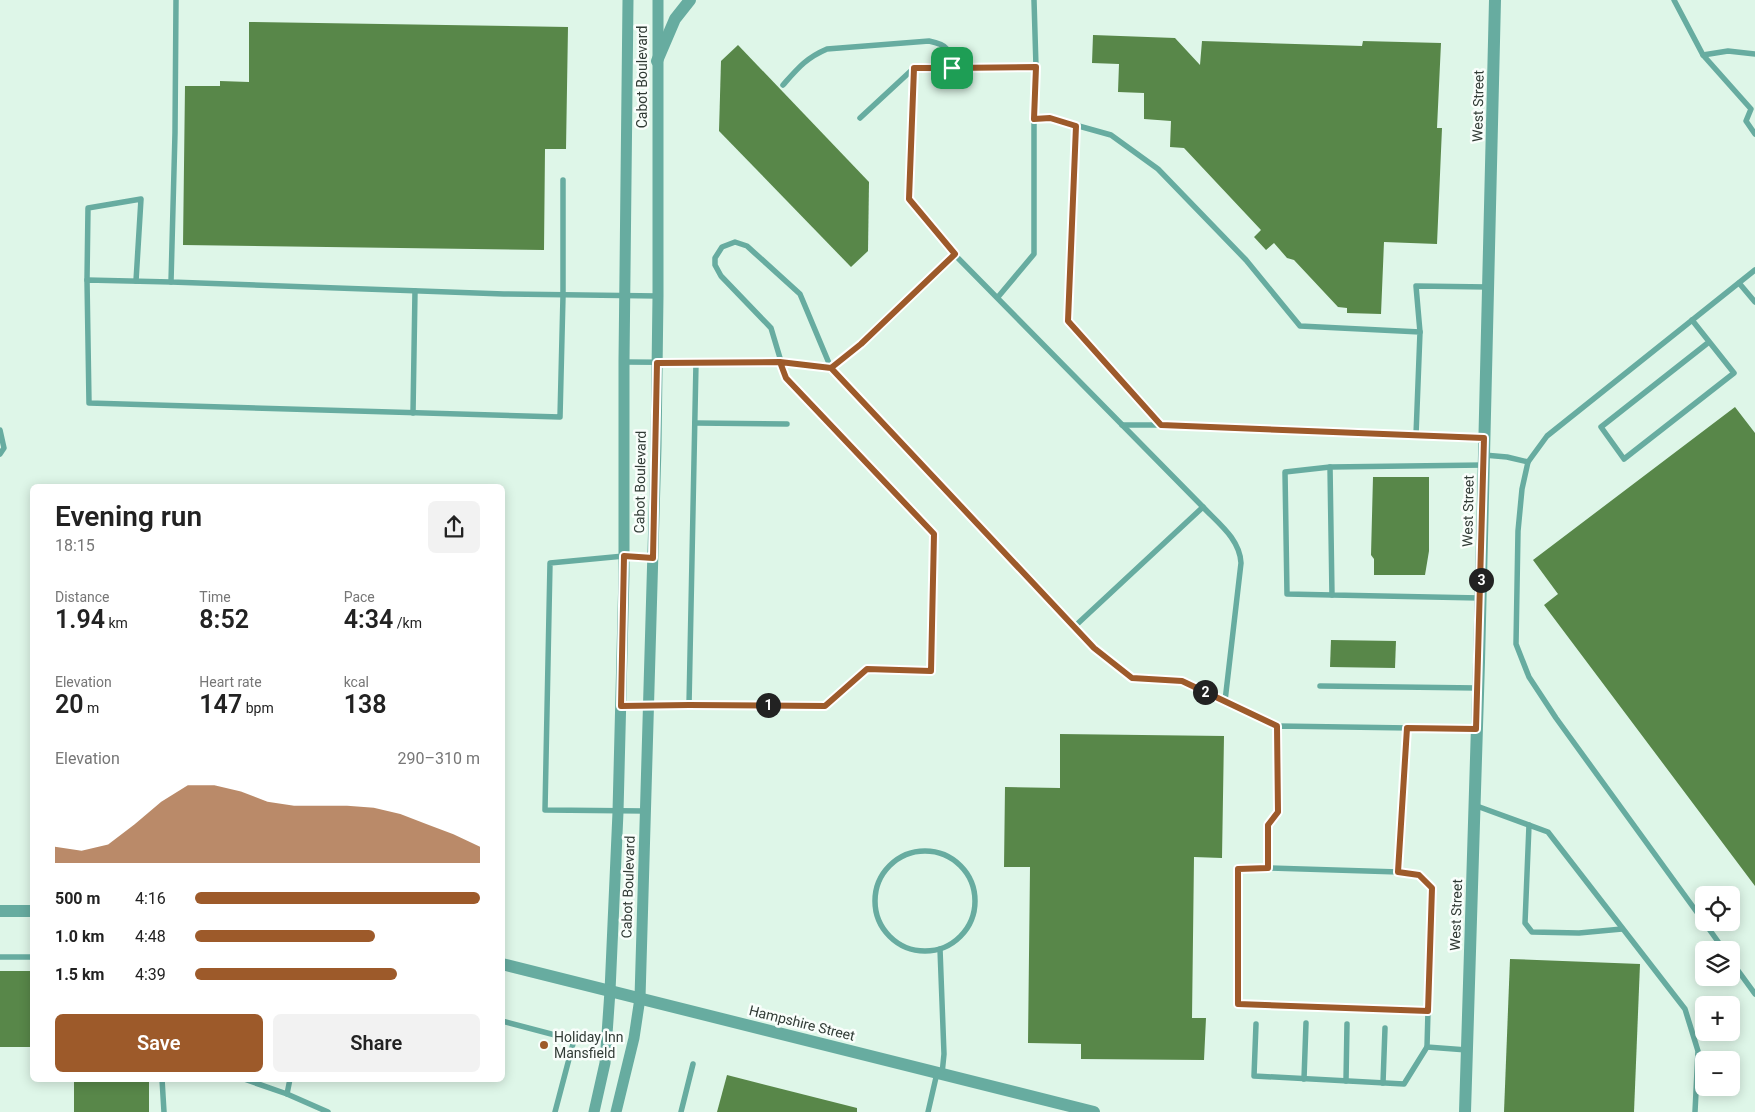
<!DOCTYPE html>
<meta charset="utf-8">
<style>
body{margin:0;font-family:Roboto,sans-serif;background:#f2f2f2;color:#222;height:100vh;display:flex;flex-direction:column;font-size:19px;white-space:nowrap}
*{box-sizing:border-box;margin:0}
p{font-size:16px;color:#767676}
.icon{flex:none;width:28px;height:28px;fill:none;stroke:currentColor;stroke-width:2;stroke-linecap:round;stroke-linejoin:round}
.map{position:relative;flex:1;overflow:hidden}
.panel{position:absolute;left:30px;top:484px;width:475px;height:598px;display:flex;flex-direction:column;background:#fff;border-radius:8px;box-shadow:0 2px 12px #0003}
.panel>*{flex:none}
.fabs{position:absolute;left:1695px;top:886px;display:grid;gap:10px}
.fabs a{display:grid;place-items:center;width:45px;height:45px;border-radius:8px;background:#fff;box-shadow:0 2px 12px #0003;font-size:25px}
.pin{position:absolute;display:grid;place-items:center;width:42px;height:42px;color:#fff;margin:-21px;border-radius:10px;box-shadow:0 2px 8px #0006}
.km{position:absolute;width:25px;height:25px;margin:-12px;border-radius:50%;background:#222;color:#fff;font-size:14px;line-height:25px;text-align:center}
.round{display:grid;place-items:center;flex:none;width:52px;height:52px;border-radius:8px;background:#f2f2f2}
.headline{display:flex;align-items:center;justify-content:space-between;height:85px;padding:0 25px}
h1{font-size:28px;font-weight:600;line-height:38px}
.stats{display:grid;grid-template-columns:repeat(3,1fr);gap:8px;height:85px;padding:5px 25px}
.stats div{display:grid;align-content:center}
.stats b{font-size:25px;font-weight:600}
.stats small{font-size:14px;font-weight:400}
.stats p{font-size:14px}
.chart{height:140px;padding:10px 25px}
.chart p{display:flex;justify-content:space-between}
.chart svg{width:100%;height:90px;margin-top:5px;fill:#9d5a2a;opacity:.7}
.cta{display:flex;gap:10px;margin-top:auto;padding:10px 25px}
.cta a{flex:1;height:58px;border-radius:8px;background:#9d5a2a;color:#fff;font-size:20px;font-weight:600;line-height:58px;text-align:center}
.cta a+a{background:#f2f2f2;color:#222}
ul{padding:0 25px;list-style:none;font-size:16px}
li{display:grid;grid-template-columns:80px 60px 1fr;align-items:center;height:38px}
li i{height:12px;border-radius:6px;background:#9d5a2a}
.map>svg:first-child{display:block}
.building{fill:#588749}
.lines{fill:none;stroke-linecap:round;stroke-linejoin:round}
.service{stroke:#67aca0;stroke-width:5.5}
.minor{stroke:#67aca0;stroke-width:11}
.tertiary{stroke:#67aca0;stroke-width:12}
.route-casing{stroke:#fff;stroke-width:10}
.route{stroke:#9d5a2a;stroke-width:6}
.poi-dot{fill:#9d5a2a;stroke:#f9fefb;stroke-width:2}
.labels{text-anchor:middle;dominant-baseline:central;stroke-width:5;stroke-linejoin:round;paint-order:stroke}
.street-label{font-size:14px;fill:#313b35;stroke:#f9fefb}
.poi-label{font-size:14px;fill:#313b35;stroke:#f9fefb;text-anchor:start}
</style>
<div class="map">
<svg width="1755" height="1112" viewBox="0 0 1755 1112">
<rect width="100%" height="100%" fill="#def6e8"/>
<!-- building -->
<g class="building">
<path d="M249 22 568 27 566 149H545L544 250 183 245 185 86H220V81L249 82Z"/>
<path d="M1093 35 1175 38 1200 65 1202 41 1362 46 1363 41 1441 43 1437 128H1442L1437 244 1384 242 1381 314 1347 313V308L1338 307 1294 260 1287 258 1274 243 1266 250 1254 237 1261 230 1184 148 1170 147 1171 121 1144 119V93L1118 92 1119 64 1092 63Z"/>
<path d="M738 45 869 182 868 251 851 267 719 131 721 61Z"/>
<path d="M1735 407 1755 433V886L1544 605 1558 594 1533 560Z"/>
<path d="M1373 477H1429V551L1425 575H1374V559L1371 555Z"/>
<path d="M1331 640 1396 641 1395 668 1330 667Z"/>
<path d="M1060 734 1224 736 1222 858 1194 857 1192 1018H1206L1204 1060 1081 1059V1044L1028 1043 1030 867H1004L1005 787 1060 788Z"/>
<path d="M1510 959 1640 964 1634 1112H1504Z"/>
<rect x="0" y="971" width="32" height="76"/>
<path d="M727 1075 857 1108V1112H717Z"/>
<rect x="74" y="1079" width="75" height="33"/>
</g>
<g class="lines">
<!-- service -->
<g class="service">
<path d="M176 0 175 133 171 282 504 294 658 296"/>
<path d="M1674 0 1703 55 1751 109 1746 121 1755 134"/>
<path d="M1703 55 1728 51 1755 54"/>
<path d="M783 85C798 68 806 58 827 49L929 41C949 45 949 49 951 68"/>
<path d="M860 118 914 68"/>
<path d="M1034 119 1050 118 1111 135 1158 169 1246 260 1300 326 1420 332 1416 435"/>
<path d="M1076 125 1068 321 1161 425"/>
<path d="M955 255 1203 507 1074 627"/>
<path d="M87 280 88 208 141 199 136 281"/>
<path d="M171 282 87 280 89 403 560 417 563 296V180"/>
<path d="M1739 283 1755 302"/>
<path d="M998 297 1034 254V119L1036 67"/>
<path d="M1692 320 1734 373 1624 459 1601 427 1709 342"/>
<path d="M1420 332 1416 286 1488 287"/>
<path d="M624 362 780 363 831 368 1094 648 1132 678 1182 681 1277 726"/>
<path d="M413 413 415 291"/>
<path d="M695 423 787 424"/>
<path d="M1122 425H1178L1484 438"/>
<path d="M0 430 4 448 0 454"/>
<path d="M1484 455 1507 457 1528 462 1547 436 1755 270"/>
<path d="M1528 462 1522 489 1518 531 1516 644 1529 677 1556 718 1704 922"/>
<path d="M1330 467 1285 472 1287 594 1332 595"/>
<path d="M1203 507C1218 523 1240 539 1241 563L1225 701"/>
<path d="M1480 598 1332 595 1330 467 1484 465"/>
<path d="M1320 686 1478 688"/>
<path d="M689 705 696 363"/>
<path d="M621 706 689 705 825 706 867 669 931 671 934 534 786 378 771 328 721 276 715 265V258L722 247 735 242 747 246 800 294 831 368 861 344 955 255 909 199 914 68 1036 67 1034 0"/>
<path d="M1407 728 1399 872 1419 875 1432 888 1428 1011"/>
<path d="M1474 805 1548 832 1685 1009 1698 1051 1695 1112"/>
<path d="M645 811 545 810 550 563 624 556 653 558"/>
<path d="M1529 825 1525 923 1532 932 1579 933 1622 929"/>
<circle cx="925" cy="901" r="50"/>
<path d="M1268 868 1399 872"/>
<path d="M1704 922 1724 950"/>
<path d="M940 949 944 1054 942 1074"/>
<path d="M0 957H32"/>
<path d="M1731 961 1755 994"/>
<path d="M502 1021 574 1040 555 1112"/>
<path d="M1256 1024 1254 1076 1404 1084 1427 1047"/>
<path d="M1467 1050 1427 1047 1428 1011 1238 1004V869L1268 868V825L1278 813 1277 726 1477 729"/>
<path d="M162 1079 164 1112"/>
<path d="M244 1079 287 1094 328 1112"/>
<path d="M1304 1079 1306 1023"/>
<path d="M1346 1081 1347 1024"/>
<path d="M1383 1083 1385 1028"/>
<path d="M287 1094 290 1079"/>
<path d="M681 1112 693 1064"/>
<path d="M928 1112 937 1073"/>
</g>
<!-- minor -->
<g class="minor">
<path d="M594 1112 605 1063 610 991 618 812 624 574V362L628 0"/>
<path d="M616 1112 634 1038 640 998 656 447 658 296V0"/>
</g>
<!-- tertiary -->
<g class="tertiary">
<path d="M657 61 675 19 690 0"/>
<path d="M0 911H32"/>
<path d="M502 964 1094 1112"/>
<path d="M1465 1112 1479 662 1495 0"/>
</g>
</g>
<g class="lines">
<defs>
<path id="route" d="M952 68H914L909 199 955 254 861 344 831 368 780 362 657 363 653 558 624 556 621 706 689 705 825 706 867 669 931 671 934 534 786 378 780 362 831 368 1094 648 1132 678 1182 681 1277 726 1278 812 1268 825V868L1238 869V1004L1428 1011 1432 888 1419 875 1398 872 1407 728 1476 729 1484 438 1161 425 1068 321 1076 126 1050 118 1034 119 1036 67 952 68"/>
</defs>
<!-- route casing -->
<use href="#route" class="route-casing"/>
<!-- route -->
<use href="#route" class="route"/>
</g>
<!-- markers -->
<circle class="poi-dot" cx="544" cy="1045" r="5"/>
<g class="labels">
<!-- street labels -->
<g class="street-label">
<text transform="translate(642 77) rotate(-90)">Cabot Boulevard</text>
<text transform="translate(1478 106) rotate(-89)">West Street</text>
<text transform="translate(640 482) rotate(-89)">Cabot Boulevard</text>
<text transform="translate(1468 511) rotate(-89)">West Street</text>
<text transform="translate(628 887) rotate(-88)">Cabot Boulevard</text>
<text transform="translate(1456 915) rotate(-88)">West Street</text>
<text transform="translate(802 1023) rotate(14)">Hampshire Street</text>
</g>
<!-- poi labels -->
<g class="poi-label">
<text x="554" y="1037">Holiday Inn<tspan x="554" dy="16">Mansfield</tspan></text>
</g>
</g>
</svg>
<div class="fabs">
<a><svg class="icon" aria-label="locate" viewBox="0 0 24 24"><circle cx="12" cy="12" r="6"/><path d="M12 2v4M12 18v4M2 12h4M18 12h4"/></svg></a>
<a><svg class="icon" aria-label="layers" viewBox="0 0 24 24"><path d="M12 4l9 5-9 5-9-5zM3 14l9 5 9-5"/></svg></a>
<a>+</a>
<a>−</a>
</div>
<div class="pin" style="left:952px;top:68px;background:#1e9e55"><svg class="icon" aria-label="arrive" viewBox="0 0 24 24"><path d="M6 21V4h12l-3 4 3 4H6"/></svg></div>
<b class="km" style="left:768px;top:705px">1</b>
<b class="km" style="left:1205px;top:692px">2</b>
<b class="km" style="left:1481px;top:580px">3</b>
<section class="panel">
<div class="headline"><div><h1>Evening run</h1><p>18:15</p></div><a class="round"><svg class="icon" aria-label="share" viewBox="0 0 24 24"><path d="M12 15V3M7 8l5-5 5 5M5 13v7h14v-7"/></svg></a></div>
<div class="stats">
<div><p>Distance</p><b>1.94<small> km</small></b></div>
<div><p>Time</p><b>8:52</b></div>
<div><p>Pace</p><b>4:34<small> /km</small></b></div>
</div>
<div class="stats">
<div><p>Elevation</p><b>20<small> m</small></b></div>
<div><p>Heart rate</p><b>147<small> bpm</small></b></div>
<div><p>kcal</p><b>138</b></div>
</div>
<div class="chart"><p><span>Elevation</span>290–310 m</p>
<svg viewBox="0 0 160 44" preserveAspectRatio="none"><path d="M0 44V36L10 38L20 35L30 25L40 14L50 6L60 6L70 9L80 14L90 16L100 16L110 16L120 17L130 20L140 25L150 30L160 36V44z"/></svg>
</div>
<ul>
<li><b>500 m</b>4:16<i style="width:100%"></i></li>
<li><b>1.0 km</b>4:48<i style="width:63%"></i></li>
<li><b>1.5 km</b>4:39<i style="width:71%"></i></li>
</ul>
<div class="cta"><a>Save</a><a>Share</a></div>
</section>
</div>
